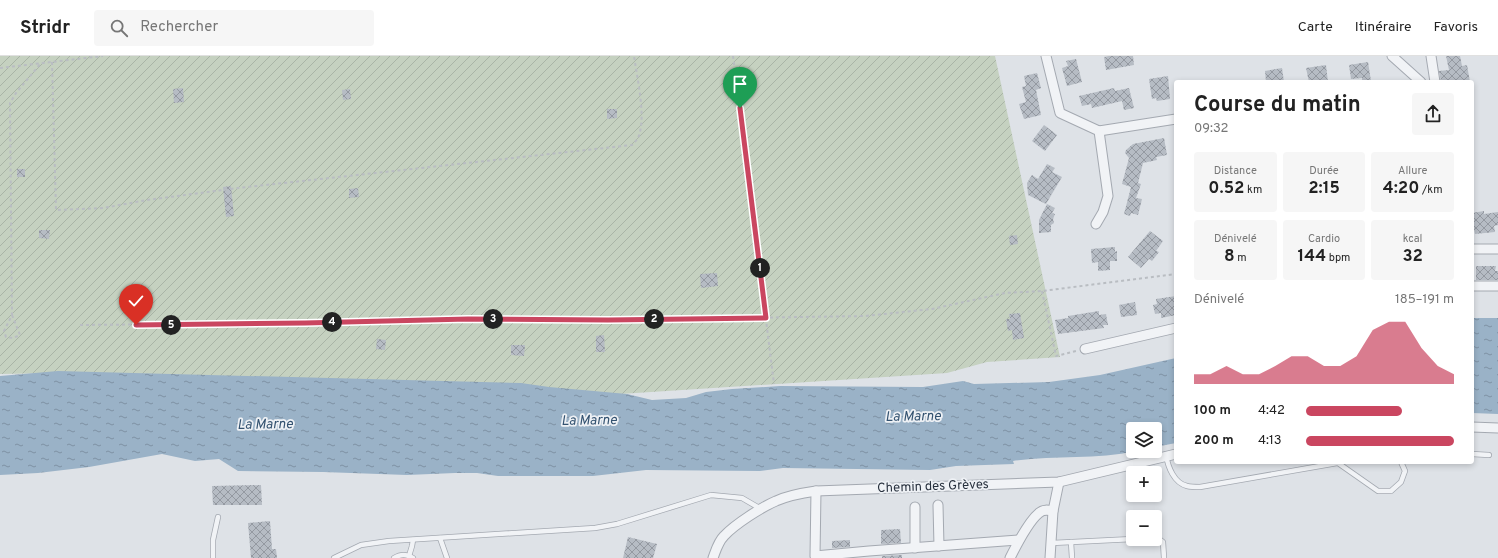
<!DOCTYPE html>
<html lang="fr">
<meta charset="utf-8">
<style>
body{margin:0;font-family:Overpass,sans-serif;background:#f6f6f6;color:#222;height:100vh;display:flex;flex-direction:column;font-size:15px;white-space:nowrap}
*{box-sizing:border-box;margin:0}
p{font-size:13px;color:#767676}
.icon{flex:none;width:22px;height:22px;fill:none;stroke:currentColor;stroke-width:2;stroke-linecap:round;stroke-linejoin:round}
.map{position:relative;flex:1;overflow:hidden}
.drawer{position:absolute;left:1174px;top:24px;width:300px;height:384px;display:flex;flex-direction:column;background:#fff;border-radius:4px;box-shadow:0 2px 6px #0003}
.drawer>*{flex:none}
.controls{position:absolute;left:1126px;top:366px;display:grid;gap:8px}
.controls a{display:grid;place-items:center;width:36px;height:36px;border-radius:4px;background:#fff;box-shadow:0 2px 6px #0003;font-size:20px}
.pin{position:absolute;display:grid;place-items:center;width:34px;height:34px;color:#fff;margin:-41px -17px;border-radius:50% 50% 50% 0;rotate:-45deg;box-shadow:0 0 4px #0007}
.pin .icon{rotate:45deg}
.km{position:absolute;width:20px;height:20px;margin:-10px;border-radius:50%;background:#222;color:#fff;font-size:11px;line-height:20px;text-align:center}
.round{display:grid;place-items:center;flex:none;width:42px;height:42px;border-radius:4px;background:#f6f6f6}
.head{display:flex;align-items:center;justify-content:space-between;height:68px;padding:0 20px}
h1{font-size:22px;font-weight:700;line-height:30px}
.metrics{display:grid;grid-template-columns:repeat(3,1fr);gap:6px;height:68px;padding:4px 20px}
.metrics div{display:grid;align-content:center;border-radius:4px;background:#f6f6f6;text-align:center}
.metrics b{font-size:17px;font-weight:700}
.metrics small{font-size:11px;font-weight:400}
.metrics p{font-size:11px}
.chart{height:112px;padding:8px 20px}
.chart p{display:flex;justify-content:space-between}
.chart svg{width:100%;height:72px;margin-top:4px;fill:#ca4660;opacity:.7}
ul{padding:0 20px;list-style:none;font-size:13px}
li{display:grid;grid-template-columns:64px 48px 1fr;align-items:center;height:30px}
li i{height:10px;border-radius:5px;background:#ca4660}
header{display:flex;align-items:center;gap:24px;box-sizing:border-box;height:56px;padding:0 20px;background:#fff;border-bottom:1px solid #e0e0e0}
header strong{font-size:19px}
nav{display:flex;gap:22px;margin-inline-start:auto;font-size:14px}
.search{width:280px;height:36px;background:#f6f6f6;display:flex;align-items:center;gap:10px;box-sizing:border-box;padding:0 14px;border-radius:4px;color:#767676;font-size:15px}
.map>svg:first-child{display:block}
.garden{fill:url(#garden-furrows)}
.water{fill:url(#water-ripples)}
.building{fill:url(#building-cross-hatch)}
.lines{fill:none;stroke-linecap:round;stroke-linejoin:round}
.service-casing{stroke:#a4a9b1;stroke-width:6}
.minor-casing{stroke:#a4a9b1;stroke-width:11}
.path{stroke:#b9bdc2;stroke-width:2;stroke-dasharray:3 3;stroke-linecap:butt}
.service{stroke:#f1f3f6;stroke-width:4.5}
.minor{stroke:#f1f3f6;stroke-width:9}
.route-casing{stroke:#fff;stroke-width:8}
.route{stroke:#ca4660;stroke-width:5}
.labels{text-anchor:middle;dominant-baseline:central;stroke-width:3.5;stroke-linejoin:round;paint-order:stroke}
.street-label{font-size:13px;fill:#28313e;stroke:#eef1f5}
.water-label{font-size:14px;font-style:italic;fill:#335270;stroke:#eef1f5}
</style>
<header>
<strong>Stridr</strong>
<div class="search"><svg class="icon" aria-label="search" viewBox="0 0 24 24"><circle cx="10" cy="10" r="6"/><path d="M15 15l6 6"/></svg>Rechercher</div>
<nav><a>Carte</a><a>Itinéraire</a><a>Favoris</a></nav>
</header>
<div class="map">
<svg width="1498" height="502" viewBox="0 0 1498 502">
<defs>
<pattern id="garden-furrows" width="10" height="10" patternUnits="userSpaceOnUse"><rect width="10" height="10" fill="#c5d1c0"/><path d="M-1 1l2-2M0 10L10 0M9 11l2-2" fill="none" stroke="#a9b4a6"/></pattern>
<pattern id="water-ripples" width="26" height="14" patternUnits="userSpaceOnUse"><rect width="26" height="14" fill="#9ab2c7"/><path d="M2 4q2-2 4 0t4 0M15 11q2-2 4 0t4 0" fill="none" stroke="#7e91a3"/></pattern>
<pattern id="building-cross-hatch" width="8" height="8" patternUnits="userSpaceOnUse"><rect width="8" height="8" fill="#b6bcc4"/><path d="M0 0l8 8M0 8l8-8" fill="none" stroke="#9499a1"/></pattern>
</defs>
<rect width="100%" height="100%" fill="#dee2e7"/>
<!-- garden -->
<path class="garden" d="M0 0H995L1060 301 987 306 947 317 589 340 61 317 0 318Z"/>
<!-- water -->
<g class="water">
<path d="M1472 262H1498V358L1472 357Z"/>
<path d="M1176 302V387L1155 391V373H1133V395H1136C1096 404 1054 399 1013 405L1014 408 956 410 930 414 783 412 760 415 646 414 593 420H498L477 417H455L407 419 323 416 238 415 219 403 195 405 162 398 89 411 38 417 0 419V320L58 315 521 327 549 331 627 338 652 344 686 342 706 336 732 333 780 330 923 331 963 325 974 328 1049 326 1100 319Z"/>
</g>
<!-- building -->
<g class="building">
<path d="M1109 0H1133L1134 9 1106 14 1104 1Z"/>
<path d="M1446 0H1460L1462 10 1467 9 1470 26H1441L1439 15 1449 14Z"/>
<path d="M1076 3 1082 26 1067 30 1062 12 1068 10 1066 5Z"/>
<path d="M1368 6 1371 25 1362 26V22L1351 23 1349 9Z"/>
<path d="M1326 9 1328 26H1319V24L1309 26 1306 12Z"/>
<path d="M1282 12 1284 26H1266L1265 15Z"/>
<path d="M1037 17 1041 32 1036 34 1041 59 1024 63 1019 48 1026 46 1022 31 1026 30 1024 20Z"/>
<path d="M1168 20 1170 43 1157 45 1156 42 1152 43 1149 23Z"/>
<path d="M183 32 184 46 174 47 173 33Z"/>
<path d="M1114 32 1115 35 1129 32 1134 52 1124 54 1122 45 1092 52 1091 48 1082 50 1079 40Z"/>
<path d="M350 33 351 43 343 44 342 34Z"/>
<path d="M607 53H617V62L607 63Z"/>
<path d="M1044 69 1057 79 1045 95 1032 85Z"/>
<path d="M1164 82 1167 99 1156 101 1157 104 1143 107 1138 127 1141 128 1136 142 1142 143 1138 159 1131 157 1130 160 1124 158 1131 131 1122 128 1129 102 1125 97 1126 94 1133 88Z"/>
<path d="M1047 108 1055 112 1052 116 1062 121 1046 148 1028 139 1027 127 1032 119 1038 123Z"/>
<rect x="17" y="113" width="8" height="8"/>
<path d="M231 130 234 160 226 161 223 131Z"/>
<path d="M358 132 359 141 349 142V133Z"/>
<path d="M1047 148 1055 152 1052 157 1055 158 1053 163 1054 167 1051 169V176L1039 177V164Z"/>
<path d="M1484 155V158L1498 156V169L1494 170 1495 176 1475 178 1474 173H1472V157Z"/>
<path d="M39 174H50L49 183 39 182Z"/>
<path d="M1150 175 1163 185 1156 195 1159 196 1152 205 1149 203 1141 212 1128 201Z"/>
<path d="M1017 179 1018 188 1010 189 1009 180Z"/>
<path d="M1115 191V196L1117 195V205H1110V214L1098 215V206L1092 207 1091 193Z"/>
<path d="M1476 210H1496L1495 215H1498V224H1476Z"/>
<path d="M717 217 718 230 701 232 700 218Z"/>
<path d="M1176 240V259L1161 262V257L1155 258 1153 249 1157 248 1156 243Z"/>
<path d="M1135 246 1137 259 1121 261 1119 249Z"/>
<path d="M1099 255V259L1106 258 1108 269H1103L1104 272 1058 278 1055 264 1068 262V260Z"/>
<path d="M1020 257 1024 282 1013 284 1012 274 1008 275 1006 263H1010L1009 258Z"/>
<path d="M604 279 605 296H596V280Z"/>
<path d="M377 283 386 284 385 294 376 293Z"/>
<path d="M511 289H525L524 300 511 299Z"/>
<path d="M261 429 262 449H213L212 430Z"/>
<path d="M270 465 272 493H276L277 502H251L248 467Z"/>
<path d="M900 473 901 487 881 488V474Z"/>
<path d="M628 481 657 488 653 502H623Z"/>
<path d="M850 484V491L832 492V485Z"/>
<path d="M902 499V502H882V500Z"/>
</g>
<g class="lines">
<defs>
<g id="service">
<path d="M1472 398 1489 399"/>
<path d="M1166 399C1168 411 1174 427 1187 430 1191 431 1196 431 1200 431L1343 406"/>
<path d="M1338 407 1378 435H1391L1401 426 1405 415 1401 406"/>
<path d="M440 482 447 502"/>
<path d="M1155 482H1158L1163 486 1164 502"/>
<path d="M1071 486 1072 502"/>
<path d="M1052 487 1133 483"/>
<path d="M409 500 412 490 413 484"/>
<path d="M213 502V484L218 461"/>
<path d="M334 502 361 489 389 485 595 472 617 468 711 439 742 442 761 453"/>
<path d="M394 502C401 498 406 498 413 502"/>
</g>
<g id="minor">
<path d="M1046 0 1060 57 1099 75 1108 140 1103 156 1096 168"/>
<path d="M1392 0 1421 26"/>
<path d="M1431 0 1435 26"/>
<path d="M1099 75 1176 63"/>
<path d="M1472 193H1498"/>
<path d="M1472 230H1498"/>
<path d="M1085 293 1176 272"/>
<path d="M1472 371 1498 372"/>
<path d="M816 435 815 500 869 495 1019 484"/>
<path d="M938 449 939 490"/>
<path d="M915 492V451"/>
<path d="M713 502C716 494 718 486 724 480 735 468 762 451 776 445 789 439 802 437 816 435L1059 426 1176 398"/>
<path d="M1010 502C1016 490 1029 465 1039 457 1043 453 1048 454 1053 455"/>
<path d="M1050 502 1053 455 1059 426"/>
</g>
</defs>
<!-- service casing -->
<use href="#service" class="service-casing"/>
<!-- minor casing -->
<use href="#minor" class="minor-casing"/>
<!-- path -->
<g class="path">
<path d="M733 0 774 328"/>
<path d="M52 6 56 154 103 152 147 144 238 132 632 89C636 85 639 82 640 76 645 56 637 21 634 0"/>
<path d="M0 12 103 0"/>
<path d="M1042 235 1056 300 1076 295"/>
<path d="M12 259 20 279 13 282 6 281 4 275 12 259 10 47 16 37 41 7"/>
<path d="M80 269 305 267 468 263 608 264 865 260 932 253 1005 237 1042 235 1176 218"/>
</g>
<!-- service -->
<use href="#service" class="service"/>
<!-- minor -->
<use href="#minor" class="minor"/>
</g>
<g class="lines">
<defs>
<path id="route" d="M136 269 305 267 468 263 608 264 766 262 740 52"/>
</defs>
<!-- route casing -->
<use href="#route" class="route-casing"/>
<!-- route -->
<use href="#route" class="route"/>
</g>
<g class="labels">
<!-- street labels -->
<g class="street-label">
<text transform="translate(933 431) rotate(-2)">Chemin des Grèves</text>
</g>
<!-- water labels -->
<g class="water-label">
<text transform="translate(913 361) rotate(-1)">La Marne</text>
<text transform="translate(589 365) rotate(-1)">La Marne</text>
<text transform="translate(265 369) rotate(-1)">La Marne</text>
</g>
</g>
</svg>
<div class="controls">
<a><svg class="icon" aria-label="layers" viewBox="0 0 24 24"><path d="M12 4l9 5-9 5-9-5zM3 14l9 5 9-5"/></svg></a>
<a>+</a>
<a>−</a>
</div>
<div class="pin" style="left:740px;top:52px;background:#1e9e55"><svg class="icon" aria-label="arrive" viewBox="0 0 24 24"><path d="M6 21V4h12l-3 4 3 4H6"/></svg></div>
<div class="pin" style="left:136px;top:269px;background:#d93025"><svg class="icon" aria-label="check" viewBox="0 0 24 24"><path d="M5 12l5 5 9-10"/></svg></div>
<b class="km" style="left:760px;top:212px">1</b>
<b class="km" style="left:654px;top:263px">2</b>
<b class="km" style="left:493px;top:263px">3</b>
<b class="km" style="left:332px;top:266px">4</b>
<b class="km" style="left:171px;top:269px">5</b>
<section class="drawer">
<div class="head"><div><h1>Course du matin</h1><p>09:32</p></div><a class="round"><svg class="icon" aria-label="share" viewBox="0 0 24 24"><path d="M12 15V3M7 8l5-5 5 5M5 13v7h14v-7"/></svg></a></div>
<div class="metrics">
<div><p>Distance</p><b>0.52<small> km</small></b></div>
<div><p>Durée</p><b>2:15</b></div>
<div><p>Allure</p><b>4:20<small> /km</small></b></div>
</div>
<div class="metrics">
<div><p>Dénivelé</p><b>8<small> m</small></b></div>
<div><p>Cardio</p><b>144<small> bpm</small></b></div>
<div><p>kcal</p><b>32</b></div>
</div>
<div class="chart"><p><span>Dénivelé</span>185–191 m</p>
<svg viewBox="0 0 160 44" preserveAspectRatio="none"><path d="M0 44V38L10 38L20 33L30 38L40 38L50 33L60 27L70 27L80 33L90 33L100 27L110 11L120 6L130 6L140 22L150 33L160 38V44z"/></svg>
</div>
<ul>
<li><b>100 m</b>4:42<i style="width:65%"></i></li>
<li><b>200 m</b>4:13<i style="width:100%"></i></li>
</ul>
</section>
</div>
